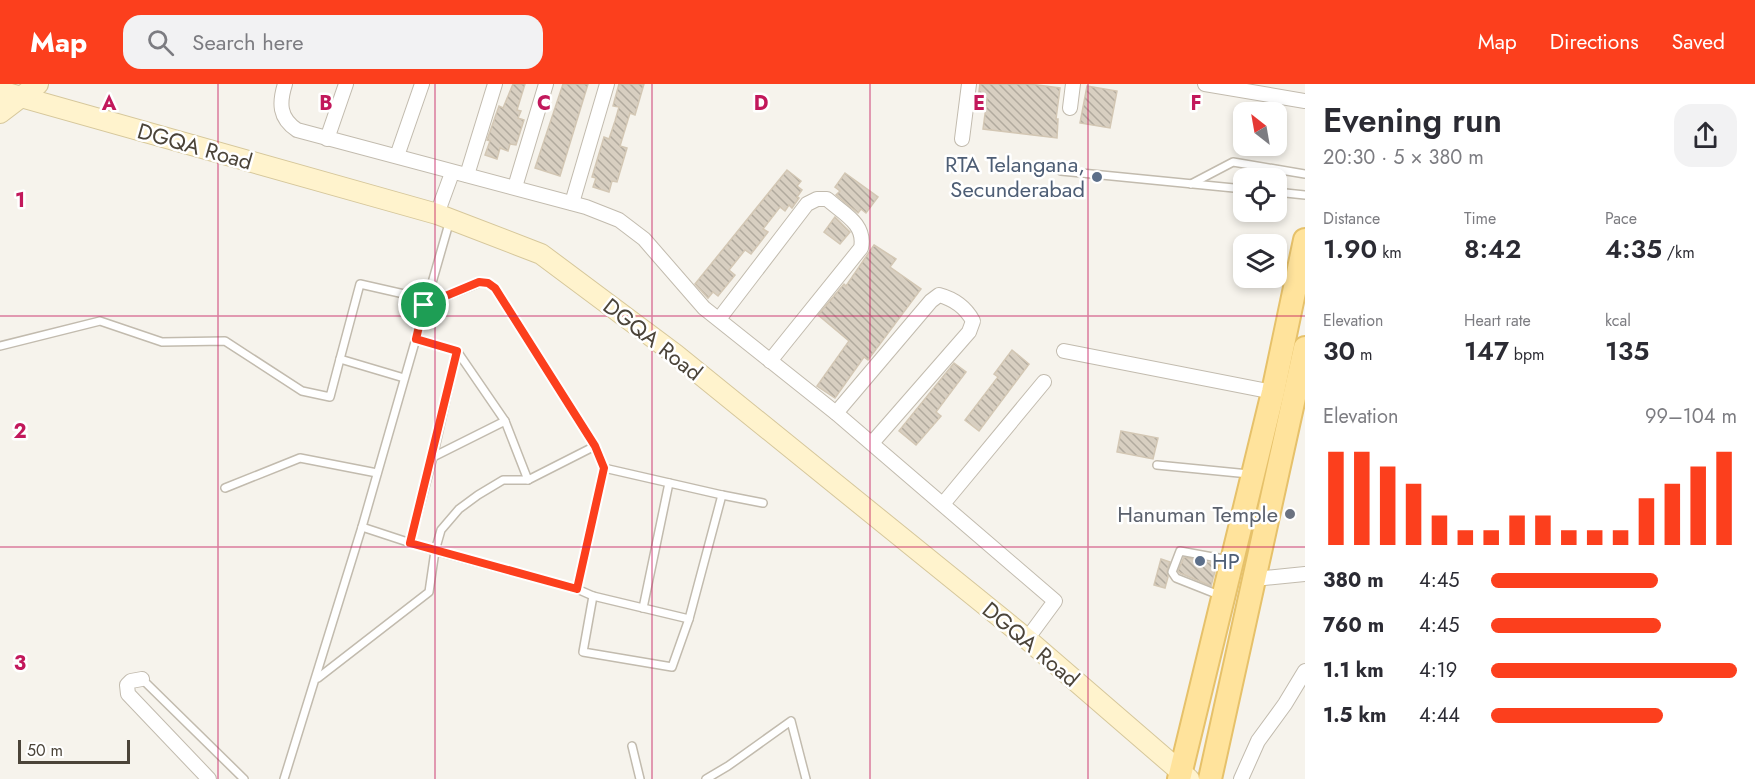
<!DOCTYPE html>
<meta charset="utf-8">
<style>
body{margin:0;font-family:Jost,sans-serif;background:#f2f2f3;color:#2b2b33;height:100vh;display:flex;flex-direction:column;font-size:22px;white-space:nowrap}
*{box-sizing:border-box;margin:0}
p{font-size:20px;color:#7c7c81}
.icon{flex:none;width:33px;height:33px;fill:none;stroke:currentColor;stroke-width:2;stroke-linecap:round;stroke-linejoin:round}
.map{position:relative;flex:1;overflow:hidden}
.details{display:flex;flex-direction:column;background:#fff;width:450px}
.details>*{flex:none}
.needle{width:39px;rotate:329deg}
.fabs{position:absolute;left:1233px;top:18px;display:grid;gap:12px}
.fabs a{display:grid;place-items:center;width:54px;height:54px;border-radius:12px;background:#fff;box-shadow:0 3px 9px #0003;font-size:30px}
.scale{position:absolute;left:18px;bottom:15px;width:112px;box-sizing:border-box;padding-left:6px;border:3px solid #4b4439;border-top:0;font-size:16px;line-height:21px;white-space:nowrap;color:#4b4439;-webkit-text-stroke:4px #fff;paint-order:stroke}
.pin{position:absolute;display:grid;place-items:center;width:51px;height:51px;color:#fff;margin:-26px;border:3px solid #fff;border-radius:50%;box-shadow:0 2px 6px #0007}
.round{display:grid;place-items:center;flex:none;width:63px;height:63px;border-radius:18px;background:#f2f2f3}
.overview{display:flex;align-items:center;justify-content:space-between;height:102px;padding:0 18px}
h1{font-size:33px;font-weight:600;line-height:45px}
.figures{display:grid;grid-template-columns:repeat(3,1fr);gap:9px;height:102px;padding:6px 18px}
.figures div{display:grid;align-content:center}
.figures b{font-size:26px;font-weight:600}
.figures small{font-size:16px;font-weight:400}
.figures p{font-size:16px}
.chart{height:168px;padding:12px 18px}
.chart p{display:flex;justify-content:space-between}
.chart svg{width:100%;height:108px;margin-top:6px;stroke:#fc3f1d;stroke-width:6}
ul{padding:0 18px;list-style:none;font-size:20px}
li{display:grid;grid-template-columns:96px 72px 1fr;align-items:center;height:45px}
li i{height:15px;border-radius:8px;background:#fc3f1d}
header{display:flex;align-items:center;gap:36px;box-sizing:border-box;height:84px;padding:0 30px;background:#fc3f1d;color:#fff}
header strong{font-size:28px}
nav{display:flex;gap:33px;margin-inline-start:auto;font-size:21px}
.search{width:420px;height:54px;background:#f2f2f3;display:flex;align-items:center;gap:15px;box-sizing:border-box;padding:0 21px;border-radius:18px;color:#7c7c81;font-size:22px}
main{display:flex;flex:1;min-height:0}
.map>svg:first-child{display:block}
.building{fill:url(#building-back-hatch);stroke:#d3c7b4;stroke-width:1.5}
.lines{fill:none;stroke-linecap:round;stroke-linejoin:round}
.service-casing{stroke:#c2bbae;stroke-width:10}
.minor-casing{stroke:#c2bbae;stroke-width:16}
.secondary-casing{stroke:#d6c79b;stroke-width:22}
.primary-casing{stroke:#e6c16a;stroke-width:26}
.service{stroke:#fff;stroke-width:7}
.minor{stroke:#fff;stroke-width:14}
.secondary{stroke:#fff3cd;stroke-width:20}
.primary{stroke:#ffe39c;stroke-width:22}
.route-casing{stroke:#fff;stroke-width:12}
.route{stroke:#fc3f1d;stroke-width:8}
.grid{fill:none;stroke:#c2185b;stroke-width:1.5;stroke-opacity:0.55}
.service-dot{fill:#5c6f8a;stroke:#fff;stroke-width:2}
.worship-dot{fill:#6b7280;stroke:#fff;stroke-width:2}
.labels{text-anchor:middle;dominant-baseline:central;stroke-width:5;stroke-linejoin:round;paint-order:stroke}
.street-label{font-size:22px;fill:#4b4439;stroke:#fff}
.service-label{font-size:22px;fill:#4e5e75;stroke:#fff;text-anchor:end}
.worship-label{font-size:22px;fill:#5b616d;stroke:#fff;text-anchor:end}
.grid-label{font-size:20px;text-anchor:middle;font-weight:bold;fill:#c2185b;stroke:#fff;stroke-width:5;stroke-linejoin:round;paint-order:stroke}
</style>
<header>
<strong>Map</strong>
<div class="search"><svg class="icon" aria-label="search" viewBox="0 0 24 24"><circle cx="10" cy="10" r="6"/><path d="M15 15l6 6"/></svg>Search here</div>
<nav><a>Map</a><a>Directions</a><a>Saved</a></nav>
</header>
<main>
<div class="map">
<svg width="1305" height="695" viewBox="0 0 1305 695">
<defs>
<pattern id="building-back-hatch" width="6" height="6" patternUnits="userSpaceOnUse" patternTransform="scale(1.5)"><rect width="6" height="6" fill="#d8cfc1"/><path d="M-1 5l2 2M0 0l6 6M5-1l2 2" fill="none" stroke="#b1aa9e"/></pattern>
</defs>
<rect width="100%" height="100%" fill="#f6f3ec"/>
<!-- building -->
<g class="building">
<path d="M513 0H525L517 26 521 27 518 34 524 36 516 61 510 60 508 67 500 64 497 75 485 71 490 57 487 56 499 22 503 24Z"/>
<path d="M563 0H588L560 92 535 84Z"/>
<path d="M619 0H644L635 31 630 29 620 62 627 64 617 98 612 97 609 108 593 103 596 94 592 93 604 53 609 55 615 37 619 23 613 22Z"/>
<path d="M980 0H1030L1060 4 1056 35H1058L1057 54 983 45 987 15 978 14Z"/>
<path d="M1087 2 1117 7 1110 44 1080 39Z"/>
<path d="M787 86 801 97 797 102 802 106 797 113 799 114 792 124 789 121 785 127 780 123 763 145 768 148 751 170 745 166 729 186 735 191 718 212 713 208 708 214 695 200Z"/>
<path d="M845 89 878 113 866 129 861 125 858 129 836 111 840 107 835 103Z"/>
<path d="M835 133 850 148 840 160 824 148Z"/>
<path d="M874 161 896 175 890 183 921 205 868 276 864 273 835 314 817 302 849 257 818 231 844 200 846 202Z"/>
<path d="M1012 266 1029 280 979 347 965 336 998 293 994 290Z"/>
<path d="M954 279 966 288 936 328 941 332 916 361 899 347Z"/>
<path d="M1121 347 1158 354 1153 375 1117 368Z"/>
<path d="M1184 473 1217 480 1211 502 1180 489 1178 487Z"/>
<path d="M1161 475 1170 478 1167 487 1168 493 1165 504 1154 501Z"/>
</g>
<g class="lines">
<defs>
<g id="service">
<path d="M1061 87 1244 105"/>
<path d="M1191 100 1233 78 1305 90"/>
<path d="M1276 108 1305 111"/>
<path d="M425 221 479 199H488L495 204 595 362 604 384 577 505 593 512 689 535 722 411 604 384"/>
<path d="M0 262 100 237 162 258 225 257 302 307 330 313 340 275"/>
<path d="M404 294 340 275 360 200 426 215"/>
<path d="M505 337 528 396"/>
<path d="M433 373 505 337 457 267"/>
<path d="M1157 381 1249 390"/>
<path d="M225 404 300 374 377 389"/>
<path d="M722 411 763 419"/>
<path d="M410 459 433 373 457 267 416 255"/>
<path d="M577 505 435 467 441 446 459 425 478 411 503 396H528L595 362"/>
<path d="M1219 511 1176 494 1172 488 1180 467 1229 476"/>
<path d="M593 512 583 568 672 583 689 535"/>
<path d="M643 524 669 399"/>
<path d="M318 594 429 508 435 467 362 443"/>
<path d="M142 595 244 695"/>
<path d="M632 662 640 695"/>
<path d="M284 695 362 443 450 136"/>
<path d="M706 695 728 682 791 637 806 695"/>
</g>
<g id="minor">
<path d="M285 0C279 19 279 34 297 46L586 123 619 136 644 155 704 224 836 329 1055 517 1027 555"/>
<path d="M1205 0 1305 17"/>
<path d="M1070 24 1073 0"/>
<path d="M327 55 346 0"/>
<path d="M962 55 969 0"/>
<path d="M397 72 422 0"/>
<path d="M467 91 495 0"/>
<path d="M515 103 546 0"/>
<path d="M572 119 607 0"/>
<path d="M437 130 452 89"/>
<path d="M719 235 807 120 817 115H827C844 130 866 140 861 164L770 277"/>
<path d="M1064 267 1273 308"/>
<path d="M836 329 931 217 939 211C954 215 966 224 973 237L969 248 872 359"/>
<path d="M943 420 1044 298"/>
<path d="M1254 495 1305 490"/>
<path d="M142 595 131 597 127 601 128 610 209 695"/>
<path d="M1241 695 1258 657 1285 620 1305 587"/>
</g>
<g id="secondary">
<path d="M0 7 437 130 541 170 675 270 1027 555 1189 695"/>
<path d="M0 29 38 0"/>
</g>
<g id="primary">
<path d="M1179 695 1273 308 1305 156"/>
<path d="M1210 695 1305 264"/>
</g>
</defs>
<!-- service casing -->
<use href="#service" class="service-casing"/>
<!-- minor casing -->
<use href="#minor" class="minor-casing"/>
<!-- secondary casing -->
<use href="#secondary" class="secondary-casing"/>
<!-- primary casing -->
<use href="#primary" class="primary-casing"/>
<!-- service -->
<use href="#service" class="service"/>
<!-- minor -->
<use href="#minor" class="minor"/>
<!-- secondary -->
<use href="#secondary" class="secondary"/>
<!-- primary -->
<use href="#primary" class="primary"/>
</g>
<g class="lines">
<defs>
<path id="route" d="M479 198 488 199 495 204 595 362 604 384 577 505 410 459 457 267 416 255 424 221Z"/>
</defs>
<!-- route casing -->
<use href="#route" class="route-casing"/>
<!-- route -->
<use href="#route" class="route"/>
</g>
<!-- grid -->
<path class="grid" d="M218 0V695M435 0V695M652 0V695M870 0V695M1088 0V695M0 232H1305M0 463H1305"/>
<!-- markers -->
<g class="service-dot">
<circle cx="1097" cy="93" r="6"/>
<circle cx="1200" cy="477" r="6"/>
</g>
<circle class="worship-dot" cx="1290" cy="430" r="6"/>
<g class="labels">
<!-- street labels -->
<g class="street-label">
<text transform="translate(195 62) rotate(16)">DGQA Road</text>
<text transform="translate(653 255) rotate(38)">DGQA Road</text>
<text transform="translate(1031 560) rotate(40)">DGQA Road</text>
</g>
<!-- service labels -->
<g class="service-label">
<text x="1085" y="80">RTA Telangana,<tspan x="1085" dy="25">Secunderabad</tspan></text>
<text x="1212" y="477" text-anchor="start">HP</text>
</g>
<!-- worship labels -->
<g class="worship-label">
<text x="1278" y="430">Hanuman Temple</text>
</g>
</g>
<g class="grid-label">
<text x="109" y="26">A</text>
<text x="326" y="26">B</text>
<text x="544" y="26">C</text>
<text x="761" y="26">D</text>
<text x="979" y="26">E</text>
<text x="1196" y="26">F</text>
<text x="20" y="123">1</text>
<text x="20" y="354">2</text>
<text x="20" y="586">3</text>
</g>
</svg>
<div class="fabs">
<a><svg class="needle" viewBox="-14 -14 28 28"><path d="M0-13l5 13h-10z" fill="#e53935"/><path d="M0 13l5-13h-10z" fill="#7c7c81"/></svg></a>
<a><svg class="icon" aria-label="locate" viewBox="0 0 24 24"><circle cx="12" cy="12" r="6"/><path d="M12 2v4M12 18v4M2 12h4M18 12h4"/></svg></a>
<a><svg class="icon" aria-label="layers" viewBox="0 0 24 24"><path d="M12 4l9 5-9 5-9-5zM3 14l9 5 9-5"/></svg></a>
</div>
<div class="scale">50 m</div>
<div class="pin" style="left:424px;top:221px;background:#1e9e55"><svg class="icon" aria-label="arrive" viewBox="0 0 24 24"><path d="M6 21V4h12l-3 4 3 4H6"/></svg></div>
</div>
<section class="details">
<div class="overview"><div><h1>Evening run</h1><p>20:30 · 5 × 380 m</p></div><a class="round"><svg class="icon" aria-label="share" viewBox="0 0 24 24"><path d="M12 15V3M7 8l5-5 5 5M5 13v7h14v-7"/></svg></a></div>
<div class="figures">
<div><p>Distance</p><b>1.90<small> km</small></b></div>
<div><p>Time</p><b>8:42</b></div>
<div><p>Pace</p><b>4:35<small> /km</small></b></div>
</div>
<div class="figures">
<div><p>Elevation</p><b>30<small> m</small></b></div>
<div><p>Heart rate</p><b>147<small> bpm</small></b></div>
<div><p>kcal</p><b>135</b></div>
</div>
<div class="chart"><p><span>Elevation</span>99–104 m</p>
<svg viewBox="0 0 160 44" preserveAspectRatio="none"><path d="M5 44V6M15 44V6M25 44V12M35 44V19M45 44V32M55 44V38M65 44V38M75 44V32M85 44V32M95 44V38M105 44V38M115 44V38M125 44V25M135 44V19M145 44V12M155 44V6"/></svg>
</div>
<ul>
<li><b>380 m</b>4:45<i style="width:68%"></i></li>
<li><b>760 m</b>4:45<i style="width:69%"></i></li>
<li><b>1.1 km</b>4:19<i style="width:100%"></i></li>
<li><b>1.5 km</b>4:44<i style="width:70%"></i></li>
</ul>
</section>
</main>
